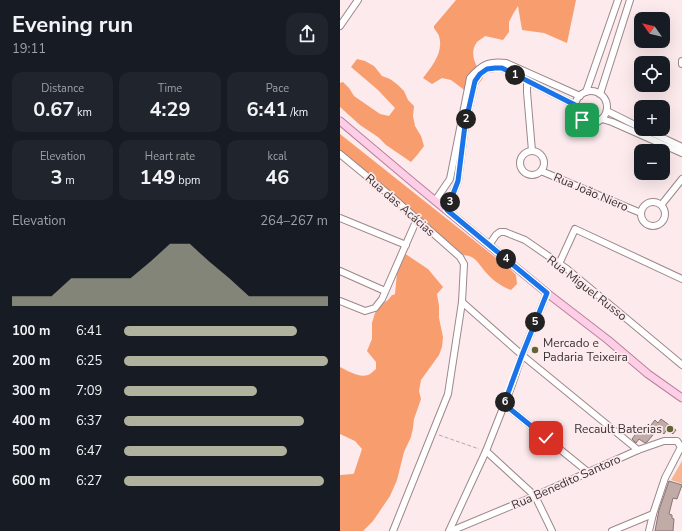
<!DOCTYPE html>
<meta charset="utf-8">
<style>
body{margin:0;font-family:"Nunito Sans",sans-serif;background:#20242c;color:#f1f3f6;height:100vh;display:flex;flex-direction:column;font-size:15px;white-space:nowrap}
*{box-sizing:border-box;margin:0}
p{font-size:13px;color:#9ea1a6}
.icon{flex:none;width:22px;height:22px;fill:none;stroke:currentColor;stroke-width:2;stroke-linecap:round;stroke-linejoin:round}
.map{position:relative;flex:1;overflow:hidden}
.sheet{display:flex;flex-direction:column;background:#171b24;width:340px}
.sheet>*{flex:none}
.needle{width:26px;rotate:304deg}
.buttons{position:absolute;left:294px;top:12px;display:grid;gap:8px}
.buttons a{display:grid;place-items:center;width:36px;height:36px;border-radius:8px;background:#171b24;box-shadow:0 4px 16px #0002;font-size:20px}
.pin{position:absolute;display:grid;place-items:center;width:34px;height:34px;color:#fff;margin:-17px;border-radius:8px;box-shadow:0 2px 6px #0006}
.km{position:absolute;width:20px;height:20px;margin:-10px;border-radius:50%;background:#222;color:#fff;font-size:11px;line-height:20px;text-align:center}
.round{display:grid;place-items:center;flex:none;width:42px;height:42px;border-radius:12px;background:#20242c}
.overview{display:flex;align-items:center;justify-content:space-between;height:68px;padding:0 12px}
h1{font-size:22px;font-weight:700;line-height:30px}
.stats{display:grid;grid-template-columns:repeat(3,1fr);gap:6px;height:68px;padding:4px 12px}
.stats div{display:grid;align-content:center;border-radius:10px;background:#20242c;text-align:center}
.stats b{font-size:20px;font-weight:700}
.stats small{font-size:11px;font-weight:400}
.stats p{font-size:11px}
.chart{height:112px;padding:8px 12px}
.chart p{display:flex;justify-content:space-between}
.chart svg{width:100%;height:72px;margin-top:4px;fill:#b1b29d;opacity:.7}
ul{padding:0 12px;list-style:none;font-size:13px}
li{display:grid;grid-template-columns:64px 48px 1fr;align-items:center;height:30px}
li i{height:10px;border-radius:5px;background:#b1b29d}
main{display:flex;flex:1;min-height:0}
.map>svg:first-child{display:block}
.green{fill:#f7b492}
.forest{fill:#f89d6e}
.building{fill:#c0aba7;stroke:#897573}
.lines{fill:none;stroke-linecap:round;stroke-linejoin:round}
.minor-casing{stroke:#9c878a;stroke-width:8}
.major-casing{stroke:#b8829c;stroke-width:9}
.path{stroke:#b8aaac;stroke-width:1;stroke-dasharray:4 2;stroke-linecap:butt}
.minor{stroke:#fff;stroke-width:6}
.major{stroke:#fecee6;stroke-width:7}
.route-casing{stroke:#fff;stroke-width:8}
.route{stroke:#1a73e8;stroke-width:5}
.poi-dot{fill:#636330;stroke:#fceaed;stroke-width:1.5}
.labels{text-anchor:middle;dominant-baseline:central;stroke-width:3.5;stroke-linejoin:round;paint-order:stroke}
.street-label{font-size:12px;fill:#383031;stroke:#fceaed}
.poi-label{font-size:12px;fill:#383031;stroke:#fceaed;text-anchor:start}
</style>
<main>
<section class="sheet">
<div class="overview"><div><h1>Evening run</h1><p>19:11</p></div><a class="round"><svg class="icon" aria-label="share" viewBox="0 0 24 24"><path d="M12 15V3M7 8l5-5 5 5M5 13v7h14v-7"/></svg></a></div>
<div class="stats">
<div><p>Distance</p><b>0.67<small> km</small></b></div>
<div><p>Time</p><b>4:29</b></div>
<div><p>Pace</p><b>6:41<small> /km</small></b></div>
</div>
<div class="stats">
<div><p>Elevation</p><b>3<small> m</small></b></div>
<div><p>Heart rate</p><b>149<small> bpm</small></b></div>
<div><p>kcal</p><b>46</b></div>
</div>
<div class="chart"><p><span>Elevation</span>264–267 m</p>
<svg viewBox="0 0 160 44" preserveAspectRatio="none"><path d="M0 44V38L10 38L20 38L30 27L40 27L50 27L60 27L70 17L80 6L90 6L100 17L110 27L120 38L130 38L140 38L150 38L160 38V44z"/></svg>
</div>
<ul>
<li><b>100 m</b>6:41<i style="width:85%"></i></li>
<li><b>200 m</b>6:25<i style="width:100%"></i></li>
<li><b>300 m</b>7:09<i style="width:65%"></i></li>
<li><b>400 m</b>6:37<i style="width:88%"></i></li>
<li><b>500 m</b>6:47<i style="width:80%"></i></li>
<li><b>600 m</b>6:27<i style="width:98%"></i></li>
</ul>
</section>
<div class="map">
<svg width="342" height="531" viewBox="0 0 342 531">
<rect width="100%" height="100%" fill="#fceaed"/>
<!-- green -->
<path class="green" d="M342 461V484L331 480Z"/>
<!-- forest -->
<g class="forest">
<path d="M116 0H236L227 43 204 33 182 30 178 6 173 14 169 22V32L163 40 145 36C143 38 139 40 137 42 128 54 137 67 143 78L137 86 127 92 111 80 102 78 92 84 83 78C92 66 104 52 99 36 98 33 95 30 94 28V26Z"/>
<path d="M17 59 25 61 34 66 42 76 50 79 58 85 64 91 68 100 74 106 73 116 75 126 81 136 84 146 78 154 71 162 46 145 38 137 20 125 0 107V83L3 82 9 88 14 96 40 114 49 116 55 108 38 90 11 67Z"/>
<path d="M0 134 170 269 176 275 177 284 171 290C160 286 151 279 143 269 139 264 136 258 129 256 127 255 122 255 120 255L0 152Z"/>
<path d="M64 253 88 269 103 287 97 294 99 306V318L103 337 102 347 99 355 81 380 79 391 81 399 74 419 73 428 71 437 64 452 57 480 50 496 33 521 23 531H0V475L13 474 14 473 22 449 15 441 0 434V367C8 371 19 378 28 375 31 374 33 371 36 369V362L27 351 32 339V323L35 313 41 305 48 300 52 295H53L55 294 57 273Z"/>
</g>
<!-- building -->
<g class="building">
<path d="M321 419 336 430 333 434 327 429 324 434 318 429 307 442 305 443 299 439 296 443 292 439 301 427 306 431 315 420 318 423Z"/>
<path d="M329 481 342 485 337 499 333 498 329 514 332 515V518L334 519 333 531H315L319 510Z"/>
</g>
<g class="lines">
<defs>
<g id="minor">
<path d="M0 26 18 0"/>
<path d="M342 61V64"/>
<path d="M187 81V92L192 151"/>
<circle cx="251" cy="107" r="16"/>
<path d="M246 92 278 0"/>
<path d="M260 94 290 0"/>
<path d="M267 111 301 128"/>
<path d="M262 119 272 122 342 153"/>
<path d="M304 129 342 147"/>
<circle cx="192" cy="163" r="12"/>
<path d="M0 154 52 197 120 257 124 264 122 302 108 394 53 531"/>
<path d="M201 171 301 213"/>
<path d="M95 201 110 179 130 78C141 65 148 61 166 63L240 96"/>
<circle cx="313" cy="214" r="12"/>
<path d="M322 204 342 179"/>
<path d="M107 210 118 181 125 125 135 81 140 74 147 69 155 68H162L235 105"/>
<path d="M0 218 66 245"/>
<path d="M149 245 156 235 160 232H165L185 240 227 269 342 365"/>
<path d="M219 264 235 229 342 279"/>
<path d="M0 271 45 291"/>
<path d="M0 301 25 311 35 308 42 299 77 219"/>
<path d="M122 302 182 355 298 450"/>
<path d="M164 404 248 472"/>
<path d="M146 451 195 496 212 531"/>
<path d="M109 531 146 451 172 385 182 355 207 293"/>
<path d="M111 531 195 496 298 450 324 441H337L341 447 325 478 313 514 309 531"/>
<path d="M272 531 313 514"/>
</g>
<path id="major" d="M0 121 76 185 207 293 268 340 308 374 342 398"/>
</defs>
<!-- minor casing -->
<use href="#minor" class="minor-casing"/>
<!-- major casing -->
<use href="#major" class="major-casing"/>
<!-- path -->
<path class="path" d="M99 435 139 449"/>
<!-- minor -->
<use href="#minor" class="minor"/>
<!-- major -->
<use href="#major" class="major"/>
</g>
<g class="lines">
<defs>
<path id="route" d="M206 438 164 404 182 355 207 293 107 210 118 181 125 125 135 81 140 74 147 69 155 68H162L235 105C235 111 237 116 242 120"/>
</defs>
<!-- route casing -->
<use href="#route" class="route-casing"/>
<!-- route -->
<use href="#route" class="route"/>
</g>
<!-- markers -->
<g class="poi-dot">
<circle cx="195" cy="350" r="4"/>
<circle cx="330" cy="429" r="4"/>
</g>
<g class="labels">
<!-- street labels -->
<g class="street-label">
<text transform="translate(251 192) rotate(23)">Rua João Niero</text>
<text transform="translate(60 205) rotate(41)">Rua das Acácias</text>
<text transform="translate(247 288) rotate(38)">Rua Miguel Russo</text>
<text transform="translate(226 482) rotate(-24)">Rua Benedito Santoro</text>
</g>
<!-- poi labels -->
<g class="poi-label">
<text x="203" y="343">Mercado e<tspan x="203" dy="14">Padaria Teixeira</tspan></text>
<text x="322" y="429" text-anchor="end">Recault Baterias</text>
</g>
</g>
</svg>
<div class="buttons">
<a><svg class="needle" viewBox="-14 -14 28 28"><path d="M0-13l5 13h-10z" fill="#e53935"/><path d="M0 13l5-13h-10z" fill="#9ea1a6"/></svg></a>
<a><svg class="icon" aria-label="locate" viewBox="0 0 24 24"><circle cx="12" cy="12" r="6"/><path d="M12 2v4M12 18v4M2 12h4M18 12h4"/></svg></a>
<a>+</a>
<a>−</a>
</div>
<div class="pin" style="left:242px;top:120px;background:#1e9e55"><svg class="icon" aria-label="arrive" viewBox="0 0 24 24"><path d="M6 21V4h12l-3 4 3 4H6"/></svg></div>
<div class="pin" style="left:206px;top:438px;background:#d93025"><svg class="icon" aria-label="check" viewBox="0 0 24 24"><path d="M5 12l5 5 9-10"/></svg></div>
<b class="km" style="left:175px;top:75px">1</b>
<b class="km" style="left:126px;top:119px">2</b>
<b class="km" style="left:110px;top:202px">3</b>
<b class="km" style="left:166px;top:259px">4</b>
<b class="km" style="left:195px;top:322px">5</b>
<b class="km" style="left:165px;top:402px">6</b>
</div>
</main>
